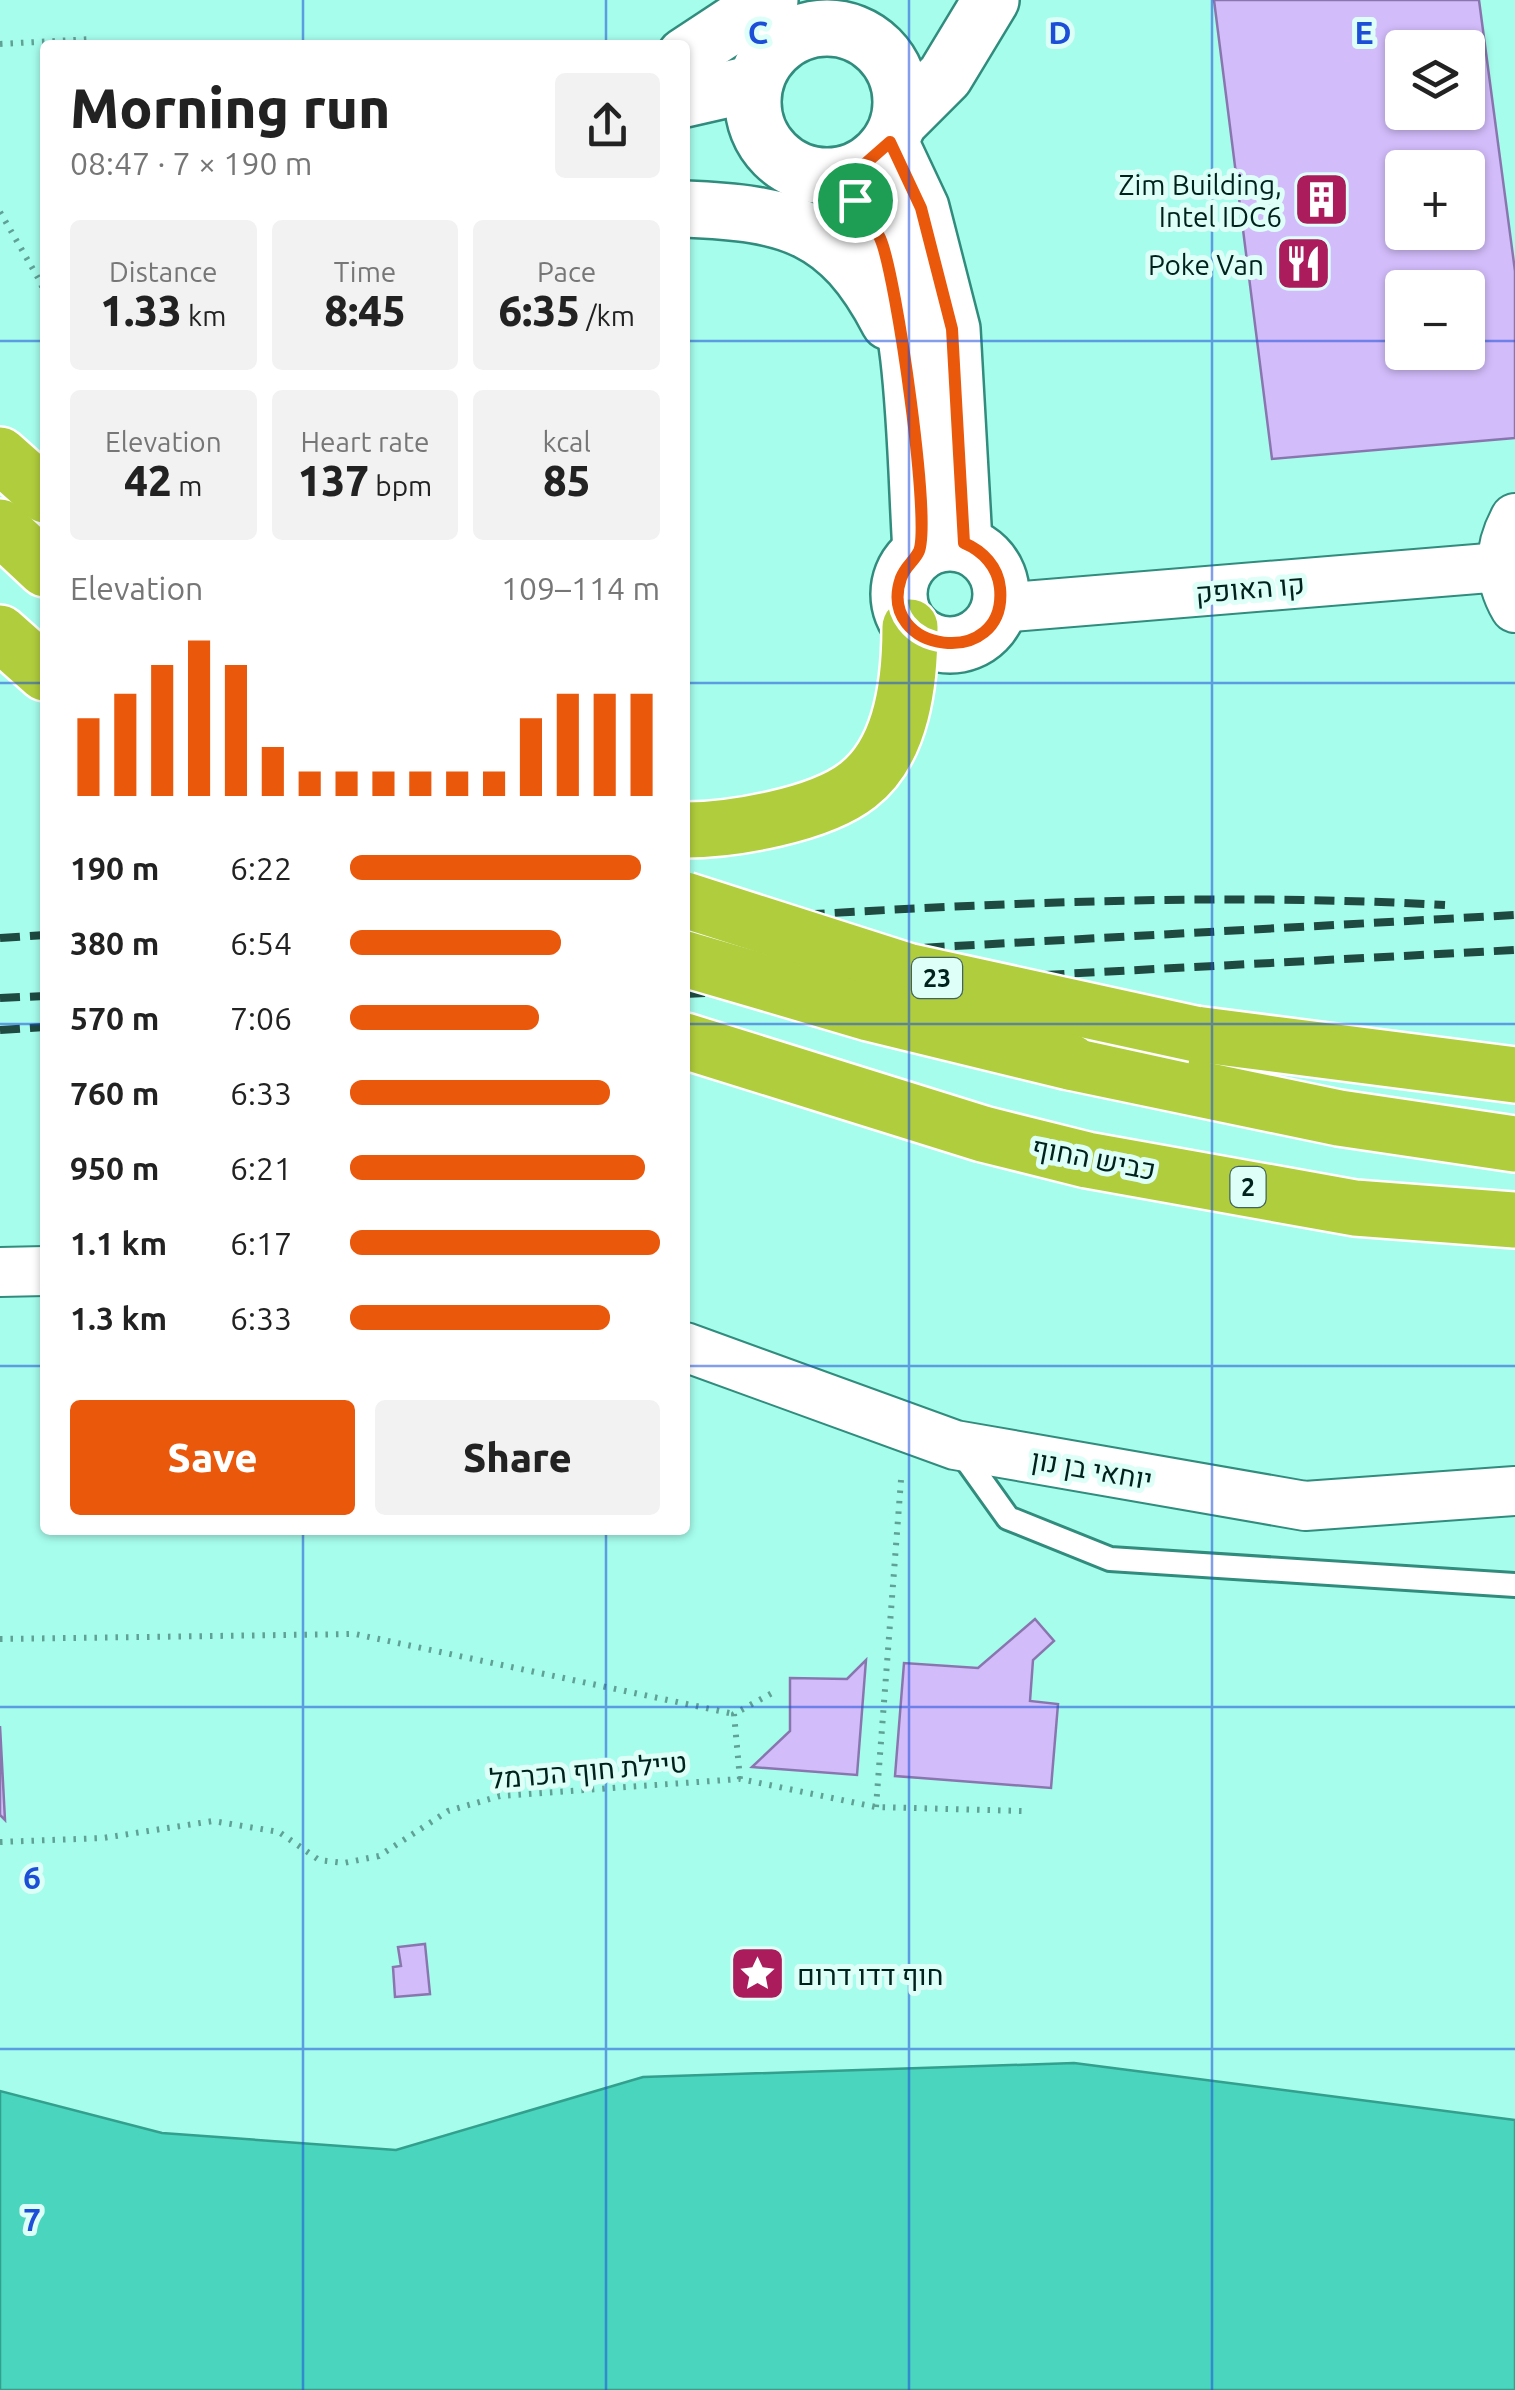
<!DOCTYPE html>
<meta charset="utf-8">
<style>
body{margin:0;font-family:Ubuntu,Heebo,sans-serif;background:#f2f2f2;color:#222;height:100vh;display:flex;flex-direction:column;font-size:38px;white-space:nowrap}
*{box-sizing:border-box;margin:0}
p{font-size:32px;color:#767676}
.icon{flex:none;width:55px;height:55px;fill:none;stroke:currentColor;stroke-width:2;stroke-linecap:round;stroke-linejoin:round}
.map{position:relative;flex:1;overflow:hidden}
.panel{position:absolute;left:40px;top:40px;width:650px;height:1495px;display:flex;flex-direction:column;background:#fff;border-radius:10px;box-shadow:0 2px 8px #0004}
.panel>*{flex:none}
.buttons{position:absolute;left:1385px;top:30px;display:grid;gap:20px}
.buttons a{display:grid;place-items:center;width:100px;height:100px;border-radius:10px;background:#fff;box-shadow:0 2px 8px #0004;font-size:50px}
.pin{position:absolute;display:grid;place-items:center;width:85px;height:85px;color:#fff;margin:-42px;border:5px solid #fff;border-radius:50%;box-shadow:0 2px 10px #0007}
.round{display:grid;place-items:center;flex:none;width:105px;height:105px;border-radius:10px;background:#f2f2f2}
.head{display:flex;align-items:center;justify-content:space-between;height:170px;padding:0 30px}
h1{font-size:55px;font-weight:800;line-height:75px}
.figures{display:grid;grid-template-columns:repeat(3,1fr);gap:15px;height:170px;padding:10px 30px}
.figures div{display:grid;align-content:center;border-radius:10px;background:#f2f2f2;text-align:center}
.figures b{font-size:42px;font-weight:800}
.figures small{font-size:28px;font-weight:400}
.figures p{font-size:28px}
.chart{height:280px;padding:20px 30px}
.chart p{display:flex;justify-content:space-between}
.chart svg{width:100%;height:180px;margin-top:10px;stroke:#ea580c;stroke-width:6}
.cta{display:flex;gap:20px;margin-top:auto;padding:20px 30px}
.cta a{flex:1;height:115px;border-radius:10px;background:#ea580c;color:#fff;font-size:40px;font-weight:800;line-height:115px;text-align:center}
.cta a+a{background:#f2f2f2;color:#222}
ul{padding:0 30px;list-style:none;font-size:32px}
li{display:grid;grid-template-columns:160px 120px 1fr;align-items:center;height:75px}
li i{height:25px;border-radius:12px;background:#ea580c}
.map>svg:first-child{display:block}
.water{fill:#49d5be;stroke:#339f8d;stroke-width:2.5}
.building{fill:#d2bcfa;stroke:#8a76af;stroke-width:2.5;fill-rule:evenodd}
.lines{fill:none;stroke-linecap:round;stroke-linejoin:round}
.street-tunnel{stroke:#85d1c2;stroke-width:48;stroke-dasharray:48 24;stroke-linecap:butt}
.lane-casing{stroke:#318c7d;stroke-width:28}
.street-casing{stroke:#318c7d;stroke-width:52}
.secondary-casing{stroke:#318c7d;stroke-width:60}
.highway-casing{stroke:#fff;stroke-width:60}
.path{stroke:#60a195;stroke-width:6;stroke-dasharray:2.5 8;stroke-linecap:butt}
.lane{stroke:#fff;stroke-width:22}
.street{stroke:#fff;stroke-width:48}
.secondary{stroke:#fff;stroke-width:55}
.highway{stroke:#b0cd3d;stroke-width:55}
.rail{stroke:#1e4a42;stroke-width:8;stroke-dasharray:20 10;stroke-linecap:butt}
.highway-bridge-casing{stroke:#fff;stroke-width:60;stroke-linecap:butt}
.highway-bridge{stroke:#b0cd3d;stroke-width:55}
.route-casing{stroke:#fff;stroke-width:20}
.route{stroke:#ea580c;stroke-width:12}
.grid{fill:none;stroke:#1d4ed8;stroke-width:2.5;stroke-opacity:0.55}
.labels{text-anchor:middle;dominant-baseline:central;stroke-width:10;stroke-linejoin:round;paint-order:stroke}
.shield{fill:#defff8;stroke:#43645e;stroke-width:2.5}
.shield-label{font-size:25px;font-weight:bold;fill:#00221c}
.poi-label{font-size:28px;fill:#00221c;stroke:#defff8;text-anchor:end}
.street-label{font-size:28px;fill:#00221c;stroke:#defff8}
.grid-label{font-size:32px;text-anchor:middle;font-weight:bold;fill:#1d4ed8;stroke:#defff8;stroke-width:10;stroke-linejoin:round;paint-order:stroke}
</style>
<div class="map">
<svg width="1515" height="2390" viewBox="0 0 1515 2390">
<rect width="100%" height="100%" fill="#a6fdec"/>
<!-- water -->
<path class="water" d="M1074 2063 1515 2120V2390H0V2091L162 2133 396 2150 643 2077Z"/>
<!-- building -->
<g class="building">
<path d="M1214 0H1479L1515 271V438L1272 459ZM1402 48H1468V112H1402ZM1402 168H1468V232H1402ZM1402 288H1468V352H1402Z"/>
<path d="M1035 1619 1054 1641 1033 1660 1030 1701 1058 1704 1051 1788 895 1776 904 1663 978 1668Z"/>
<path d="M866 1660 857 1775 752 1767 790 1731V1678L847 1679Z"/>
<path d="M0 1726 5 1820 0 1815Z"/>
<path d="M425 1944 430 1994 395 1997 393 1967 401 1966 398 1947Z"/>
</g>
<g class="lines">
<!-- street-tunnel -->
<path class="street-tunnel" d="M0 669 45 628"/>
<defs>
<path id="lane" d="M958 1448 1008 1518 1110 1559 1515 1585"/>
<g id="street">
<path d="M1515 518C1498 549 1497 577 1515 608"/>
<path d="M999 608 1501 567"/>
<path d="M0 1272 45 1271"/>
<path d="M685 1347 955 1445 1305 1506 1515 1491"/>
</g>
<g id="secondary">
<circle cx="827" cy="102" r="74"/>
<path d="M685 56 770 0"/>
<path d="M685 99 755 83"/>
<path d="M900 121 945 76 991 0"/>
<path d="M890 142 921 208 952 329 964 543"/>
<path d="M835 177C851 196 870 215 880 239 917 318 915 462 921 551"/>
<path d="M685 209C789 213 839 226 889 322"/>
<circle cx="950" cy="594" r="51"/>
</g>
<g id="highway">
<path d="M0 455 45 495"/>
<path d="M0 527 45 569"/>
<path d="M0 633 45 673"/>
<path d="M685 830C732 830 820 815 858 785 903 750 910 680 910 627"/>
<path d="M1195 1034 1515 1075"/>
<path d="M685 1041 983 1134 1087 1160 1355 1208 1515 1220"/>
<path d="M1070 1062 1339 1118 1515 1144"/>
</g>
</defs>
<!-- lane casing -->
<use href="#lane" class="lane-casing"/>
<!-- street casing -->
<use href="#street" class="street-casing"/>
<!-- secondary casing -->
<use href="#secondary" class="secondary-casing"/>
<!-- highway casing -->
<use href="#highway" class="highway-casing"/>
<!-- path -->
<g class="path">
<path d="M0 44 92 39"/>
<path d="M0 212 41 283 45 299"/>
<path d="M0 1639 355 1634 734 1714"/>
<path d="M740 1779 734 1714 772 1693"/>
<path d="M876 1807 901 1480"/>
<path d="M0 1842 103 1838 213 1821 279 1832 319 1860 344 1863 379 1856 448 1811 500 1796 740 1779 876 1807 1023 1811"/>
</g>
<!-- lane -->
<use href="#lane" class="lane"/>
<!-- street -->
<use href="#street" class="street"/>
<!-- secondary -->
<use href="#secondary" class="secondary"/>
<!-- highway -->
<use href="#highway" class="highway"/>
<!-- rail -->
<g class="rail">
<path d="M685 922C938 906 1192 891 1445 905"/>
<path d="M0 938 45 935"/>
<path d="M685 961 1515 915"/>
<path d="M685 994 1515 950"/>
<path d="M0 998 45 996"/>
<path d="M0 1030 45 1027"/>
</g>
<defs>
<g id="highway-bridge">
<path d="M685 900 907 971 1195 1034"/>
<path d="M685 959 869 1013 1070 1062"/>
</g>
</defs>
<!-- highway-bridge casing -->
<use href="#highway-bridge" class="highway-bridge-casing"/>
<!-- highway-bridge -->
<use href="#highway-bridge" class="highway-bridge"/>
</g>
<g class="lines">
<defs>
<path id="route" d="M890 142 921 208 952 329 964 543C983 551 998 567 1000 588 1008 671 875 654 901 578 905 567 913 562 918 553 933 531 896 272 880 238 869 215 851 196 835 177L858 170Z"/>
</defs>
<!-- route casing -->
<use href="#route" class="route-casing"/>
<!-- route -->
<use href="#route" class="route"/>
</g>
<!-- grid -->
<path class="grid" d="M303 0V45M606 0V45M909 0V2390M1212 0V2390M0 341H45M685 341H1402M1468 341H1515M0 683H45M685 683H1515M0 1024H45M685 1024H1515M0 1366H45M685 1366H1515M303 1530V2390M606 1530V2390M0 1707H1515M0 2049H1515"/>
<!-- icons -->
<defs>
<symbol id="building-square" viewBox="-11 -11 22 22"><rect x="-9" y="-9" width="18" height="18" rx="4" fill="#aa1c5c" stroke="#defff8"/><path d="M-4-6H4V6H1V3H-1V6H-4ZM-2.5-4.3h1.7v1.8h-1.7ZM.8-4.3h1.7v1.8H.8ZM-2.5-1h1.7V.8h-1.7ZM.8-1h1.7V.8H.8Z" fill="#fff"/></symbol>
<symbol id="restaurant-square" viewBox="-11 -11 22 22"><rect x="-9" y="-9" width="18" height="18" rx="4" fill="#aa1c5c" stroke="#defff8"/><path d="M-5-6h1v4h1v-4h1v4h1v-4h1v5L-1.5 .5V6h-2V.5L-5-1ZM5-6V6H3V1.5H1.5Q1.5-4 5-6Z" fill="#fff"/></symbol>
<symbol id="sight-square" viewBox="-11 -11 22 22"><rect x="-9" y="-9" width="18" height="18" rx="4" fill="#aa1c5c" stroke="#defff8"/><path d="M0-6L1.8-2.2L6-1.7L2.9 1.2L3.7 5.4L0 3.3L-3.7 5.4L-2.9 1.2L-6-1.7L-1.8-2.2Z" fill="#fff"/></symbol>
</defs>
<g fill-rule="evenodd">
<use href="#building-square" x="1290" y="168" width="63" height="63"/>
<use href="#restaurant-square" x="1272" y="232" width="63" height="63"/>
<use href="#sight-square" x="726" y="1942" width="63" height="63"/>
</g>
<g class="labels">
<!-- shield labels -->
<g class="shield">
<rect x="912" y="958" width="50" height="40" rx="8"/>
<rect x="1230.5" y="1167" width="35" height="40" rx="8"/>
</g>
<g class="shield-label">
<text x="937" y="978">23</text>
<text x="1248" y="1187">2</text>
</g>
<!-- poi labels -->
<g class="poi-label">
<text x="1282" y="184">Zim Building,<tspan x="1282" dy="32">Intel IDC6</tspan></text>
<text x="1264" y="264">Poke Van</text>
<text x="797" y="1974" text-anchor="start">חוף דדו דרום</text>
</g>
<!-- street labels -->
<g class="street-label">
<text transform="translate(1250 588) rotate(-5)">קו האופק</text>
<text transform="translate(1094 1158) rotate(11)">כביש החוף</text>
<text transform="translate(1092 1469) rotate(10)">יוחאי בן נון</text>
<text transform="translate(588 1770) rotate(-5)">טיילת חוף הכרמל</text>
</g>
</g>
<g class="grid-label">
<text x="758" y="44">C</text>
<text x="1060" y="44">D</text>
<text x="1364" y="44">E</text>
<text x="32" y="1889">6</text>
<text x="32" y="2231">7</text>
</g>
</svg>
<div class="buttons">
<a><svg class="icon" aria-label="layers" viewBox="0 0 24 24"><path d="M12 4l9 5-9 5-9-5zM3 14l9 5 9-5"/></svg></a>
<a>+</a>
<a>−</a>
</div>
<div class="pin" style="left:855px;top:200px;background:#1e9e55"><svg class="icon" aria-label="arrive" viewBox="0 0 24 24"><path d="M6 21V4h12l-3 4 3 4H6"/></svg></div>
<section class="panel">
<div class="head"><div><h1>Morning run</h1><p>08:47 · 7 × 190 m</p></div><a class="round"><svg class="icon" aria-label="share" viewBox="0 0 24 24"><path d="M12 15V3M7 8l5-5 5 5M5 13v7h14v-7"/></svg></a></div>
<div class="figures">
<div><p>Distance</p><b>1.33<small> km</small></b></div>
<div><p>Time</p><b>8:45</b></div>
<div><p>Pace</p><b>6:35<small> /km</small></b></div>
</div>
<div class="figures">
<div><p>Elevation</p><b>42<small> m</small></b></div>
<div><p>Heart rate</p><b>137<small> bpm</small></b></div>
<div><p>kcal</p><b>85</b></div>
</div>
<div class="chart"><p><span>Elevation</span>109–114 m</p>
<svg viewBox="0 0 160 44" preserveAspectRatio="none"><path d="M5 44V25M15 44V19M25 44V12M35 44V6M45 44V12M55 44V32M65 44V38M75 44V38M85 44V38M95 44V38M105 44V38M115 44V38M125 44V25M135 44V19M145 44V19M155 44V19"/></svg>
</div>
<ul>
<li><b>190 m</b>6:22<i style="width:94%"></i></li>
<li><b>380 m</b>6:54<i style="width:68%"></i></li>
<li><b>570 m</b>7:06<i style="width:61%"></i></li>
<li><b>760 m</b>6:33<i style="width:84%"></i></li>
<li><b>950 m</b>6:21<i style="width:95%"></i></li>
<li><b>1.1 km</b>6:17<i style="width:100%"></i></li>
<li><b>1.3 km</b>6:33<i style="width:84%"></i></li>
</ul>
<div class="cta"><a>Save</a><a>Share</a></div>
</section>
</div>
